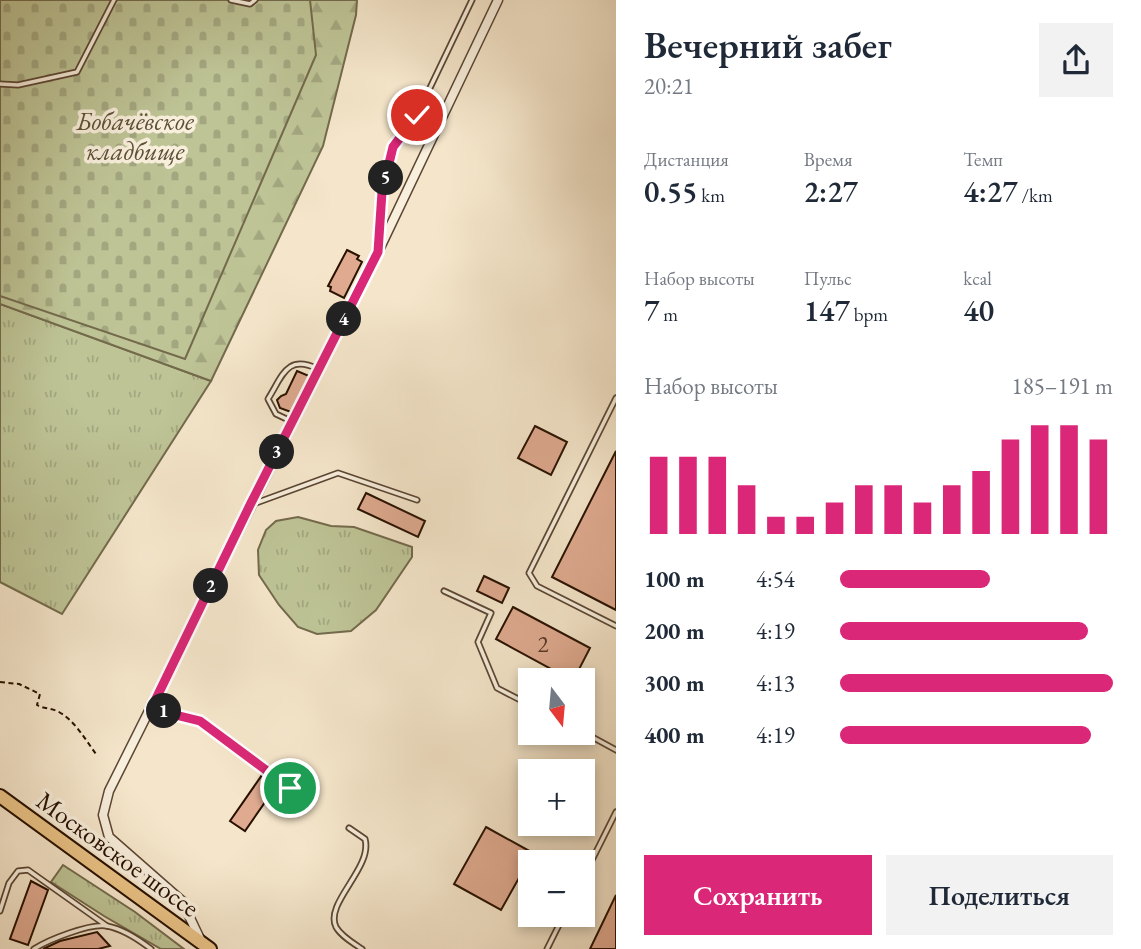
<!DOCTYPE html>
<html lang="ru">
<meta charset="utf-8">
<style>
body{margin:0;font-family:"EB Garamond",serif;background:#f2f2f3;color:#1f2937;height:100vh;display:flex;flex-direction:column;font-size:26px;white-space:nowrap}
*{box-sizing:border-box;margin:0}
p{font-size:23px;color:#747a83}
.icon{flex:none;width:38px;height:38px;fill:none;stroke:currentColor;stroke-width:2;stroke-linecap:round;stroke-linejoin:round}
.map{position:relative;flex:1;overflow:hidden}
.details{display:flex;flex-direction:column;background:#fff;width:525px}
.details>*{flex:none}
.needle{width:46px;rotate:164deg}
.tools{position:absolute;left:518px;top:668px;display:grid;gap:14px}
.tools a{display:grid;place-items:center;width:77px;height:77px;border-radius:0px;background:#fff;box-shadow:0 4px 10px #0003;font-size:35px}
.pin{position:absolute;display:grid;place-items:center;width:60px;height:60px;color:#fff;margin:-30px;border:4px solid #fff;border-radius:50%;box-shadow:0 2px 7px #0007}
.km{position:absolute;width:35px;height:35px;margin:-18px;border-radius:50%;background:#222;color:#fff;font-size:19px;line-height:35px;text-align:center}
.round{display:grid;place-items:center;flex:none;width:74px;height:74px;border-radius:0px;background:#f2f2f3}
.overview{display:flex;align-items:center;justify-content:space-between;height:119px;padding:0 28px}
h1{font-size:38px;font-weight:600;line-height:52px}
.figures{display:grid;grid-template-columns:repeat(3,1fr);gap:10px;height:119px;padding:7px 28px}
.figures div{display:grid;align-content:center}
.figures b{font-size:30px;font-weight:600}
.figures small{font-size:19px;font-weight:400}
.figures p{font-size:19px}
.chart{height:196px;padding:14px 28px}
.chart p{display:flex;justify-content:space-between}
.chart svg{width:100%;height:126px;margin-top:7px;stroke:#db2777;stroke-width:6}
.cta{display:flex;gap:14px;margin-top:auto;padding:14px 28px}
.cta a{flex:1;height:80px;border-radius:0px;background:#db2777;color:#fff;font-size:28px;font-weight:600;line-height:80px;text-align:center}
.cta a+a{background:#f2f2f3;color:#1f2937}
ul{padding:0 28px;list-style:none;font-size:23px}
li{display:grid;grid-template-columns:112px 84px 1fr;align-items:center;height:52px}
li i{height:18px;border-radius:9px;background:#db2777}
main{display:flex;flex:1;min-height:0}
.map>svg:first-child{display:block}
.grass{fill:url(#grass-tufts);stroke:#736a4c;stroke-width:2}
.forest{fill:url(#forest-firs);stroke:#736a4c;stroke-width:2}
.cemetery{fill:url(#cemetery-stones);stroke:#736a4c;stroke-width:2}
.building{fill:#dfaa90;stroke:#281101;stroke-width:2}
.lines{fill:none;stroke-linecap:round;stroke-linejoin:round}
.lane-casing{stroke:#5b4634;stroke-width:7}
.street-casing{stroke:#5b4634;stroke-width:11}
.primary-casing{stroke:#281101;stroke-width:16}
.path{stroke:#281101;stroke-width:2;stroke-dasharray:5 3.5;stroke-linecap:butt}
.lane{stroke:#f8efdd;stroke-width:3.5}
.street{stroke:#f8efdd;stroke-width:8}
.primary{stroke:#eac386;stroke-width:12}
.route-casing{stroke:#fff;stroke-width:14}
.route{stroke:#db2777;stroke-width:9}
.labels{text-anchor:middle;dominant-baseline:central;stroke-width:7;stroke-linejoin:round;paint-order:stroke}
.number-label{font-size:23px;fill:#563725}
.park-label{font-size:26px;font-style:italic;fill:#5c5035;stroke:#f8efdd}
.street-label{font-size:26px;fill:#281101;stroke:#f8efdd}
</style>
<main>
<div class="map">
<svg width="616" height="949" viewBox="0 0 616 949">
<defs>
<pattern id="grass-tufts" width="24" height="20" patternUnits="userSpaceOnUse" patternTransform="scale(1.75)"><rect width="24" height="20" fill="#bec496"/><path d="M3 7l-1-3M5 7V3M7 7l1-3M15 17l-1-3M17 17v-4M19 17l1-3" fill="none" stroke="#a3a780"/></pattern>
<pattern id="forest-firs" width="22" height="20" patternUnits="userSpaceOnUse" patternTransform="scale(1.75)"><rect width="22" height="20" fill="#bec496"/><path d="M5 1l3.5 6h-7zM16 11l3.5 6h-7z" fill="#a3a780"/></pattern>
<pattern id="cemetery-stones" width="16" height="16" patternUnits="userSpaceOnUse" patternTransform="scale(1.75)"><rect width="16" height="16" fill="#bec496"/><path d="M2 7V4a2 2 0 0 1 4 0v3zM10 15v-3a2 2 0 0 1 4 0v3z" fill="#a3a780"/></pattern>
</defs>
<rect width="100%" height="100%" fill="#f5e6cb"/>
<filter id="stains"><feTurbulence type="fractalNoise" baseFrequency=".00286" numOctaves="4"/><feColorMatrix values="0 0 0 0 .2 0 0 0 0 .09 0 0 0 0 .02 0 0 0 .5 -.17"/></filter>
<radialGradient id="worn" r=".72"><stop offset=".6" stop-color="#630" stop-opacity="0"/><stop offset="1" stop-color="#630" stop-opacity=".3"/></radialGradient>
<!-- grass -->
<g class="grass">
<path d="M0 304 211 381 62 614 0 582Z"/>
<path d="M298 517 331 526 354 527 412 547V557L376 610 351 631 317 634 298 627 279 605 259 575 258 550 266 530 276 521Z"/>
<path d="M63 865 135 912 184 949H161L104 916 51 882Z"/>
</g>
<!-- forest -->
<path class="forest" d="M0 0H357L356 15 323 146 211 381 0 304Z"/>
<!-- cemetery -->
<path class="cemetery" d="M0 0H310L316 55 185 359 0 296Z"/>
<!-- building -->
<g class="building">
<path d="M347 250 359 256 357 259 362 262 344 298 330 291 331 287 328 286Z"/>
<path d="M297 371 309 376 291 412 280 408 277 400 281 396 286 394Z"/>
<path d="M535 426 567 442 551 475 518 458Z"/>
<path d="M616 451V610L552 577Z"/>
<path d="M366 493 425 521 418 537 358 509Z"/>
<path d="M484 576 509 588 502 603 477 591Z"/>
<path d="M513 607 590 648 573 681 496 639Z"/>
<path d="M262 775 277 785 245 831 230 821Z"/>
<path d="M486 827 533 853 501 910 454 884Z"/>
<path d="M31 881 48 890 28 945 10 939Z"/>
<path d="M616 895V949H590Z"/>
<path d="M97 932 110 946 98 949H43L60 941Z"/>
</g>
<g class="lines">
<defs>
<g id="lane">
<path d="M231 0 250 4 255 0"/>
<path d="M0 84 18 85 77 72 114 0"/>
<path d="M379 243 382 192 393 147 417 115 472 0"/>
<path d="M616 398 529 573 537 586 616 626"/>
<path d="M293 422 276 414 268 399C283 375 287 354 318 369"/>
<path d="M256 503 338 473 417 500"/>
<path d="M444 591 491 613 478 642 497 688 530 705"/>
<path d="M151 710 158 709 200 721 290 788"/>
<path d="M583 732 616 750"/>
<path d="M349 828 365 839C373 868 324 903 336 927 341 936 353 943 362 949"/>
<path d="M583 878 616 812"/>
<path d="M0 911 9 883 18 871 28 870 107 926"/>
<path d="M34 949C48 940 90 923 107 926 123 929 138 939 151 949"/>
<path d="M547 949 564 915"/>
</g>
<path id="street" d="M201 941 182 901 109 837 103 815 109 791 378 252 498 0"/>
<path id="primary" d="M0 796 210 949"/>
</defs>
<!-- lane casing -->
<use href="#lane" class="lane-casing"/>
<!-- street casing -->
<use href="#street" class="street-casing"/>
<!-- primary casing -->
<use href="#primary" class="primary-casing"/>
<!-- path -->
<path class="path" d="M0 682 19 684 40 694 37 705C44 709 52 708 59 712 75 721 85 739 96 754"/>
<!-- lane -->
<use href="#lane" class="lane"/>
<!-- street -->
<use href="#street" class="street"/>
<!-- primary -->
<use href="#primary" class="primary"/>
</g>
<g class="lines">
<defs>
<path id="route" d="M290 788 200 721 151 709 250 505 378 252 382 192 393 147 417 115"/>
</defs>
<!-- route casing -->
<use href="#route" class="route-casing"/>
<!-- route -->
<use href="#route" class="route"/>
</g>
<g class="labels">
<!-- number labels -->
<g class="number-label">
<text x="543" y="644">2</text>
</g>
<!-- park labels -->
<g class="park-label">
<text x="135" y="121">Бобачёвское<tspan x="135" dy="30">кладбище</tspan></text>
</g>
<!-- street labels -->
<g class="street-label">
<text transform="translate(118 854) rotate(36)">Московское шоссе</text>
</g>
</g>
<rect width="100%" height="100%" filter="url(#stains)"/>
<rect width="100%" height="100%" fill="url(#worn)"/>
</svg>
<div class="tools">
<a><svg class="needle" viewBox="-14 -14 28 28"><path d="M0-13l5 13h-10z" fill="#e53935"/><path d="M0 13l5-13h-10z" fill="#747a83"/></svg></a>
<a>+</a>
<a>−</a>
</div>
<div class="pin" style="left:290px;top:788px;background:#1e9e55"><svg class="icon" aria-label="arrive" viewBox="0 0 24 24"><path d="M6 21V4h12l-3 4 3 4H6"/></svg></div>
<div class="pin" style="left:417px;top:115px;background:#d93025"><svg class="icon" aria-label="check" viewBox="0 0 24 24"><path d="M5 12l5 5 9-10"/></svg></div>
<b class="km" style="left:164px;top:711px">1</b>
<b class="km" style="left:211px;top:586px">2</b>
<b class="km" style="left:277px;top:452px">3</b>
<b class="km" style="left:344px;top:319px">4</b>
<b class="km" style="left:386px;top:178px">5</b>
</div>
<section class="details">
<div class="overview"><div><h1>Вечерний забег</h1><p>20:21</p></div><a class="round"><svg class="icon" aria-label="share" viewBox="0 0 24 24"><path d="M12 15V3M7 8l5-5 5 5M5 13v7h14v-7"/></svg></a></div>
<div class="figures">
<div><p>Дистанция</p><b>0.55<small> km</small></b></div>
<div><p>Время</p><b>2:27</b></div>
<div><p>Темп</p><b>4:27<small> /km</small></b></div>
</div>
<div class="figures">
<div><p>Набор высоты</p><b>7<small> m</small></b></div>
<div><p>Пульс</p><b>147<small> bpm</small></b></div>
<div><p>kcal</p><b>40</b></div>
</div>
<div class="chart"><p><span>Набор высоты</span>185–191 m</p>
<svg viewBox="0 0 160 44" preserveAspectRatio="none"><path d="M5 44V17M15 44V17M25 44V17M35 44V27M45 44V38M55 44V38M65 44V33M75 44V27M85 44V27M95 44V33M105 44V27M115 44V22M125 44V11M135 44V6M145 44V6M155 44V11"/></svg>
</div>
<ul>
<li><b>100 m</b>4:54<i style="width:55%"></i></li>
<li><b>200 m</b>4:19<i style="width:91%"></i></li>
<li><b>300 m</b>4:13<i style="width:100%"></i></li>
<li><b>400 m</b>4:19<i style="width:92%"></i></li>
</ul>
<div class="cta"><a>Сохранить</a><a>Поделиться</a></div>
</section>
</main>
